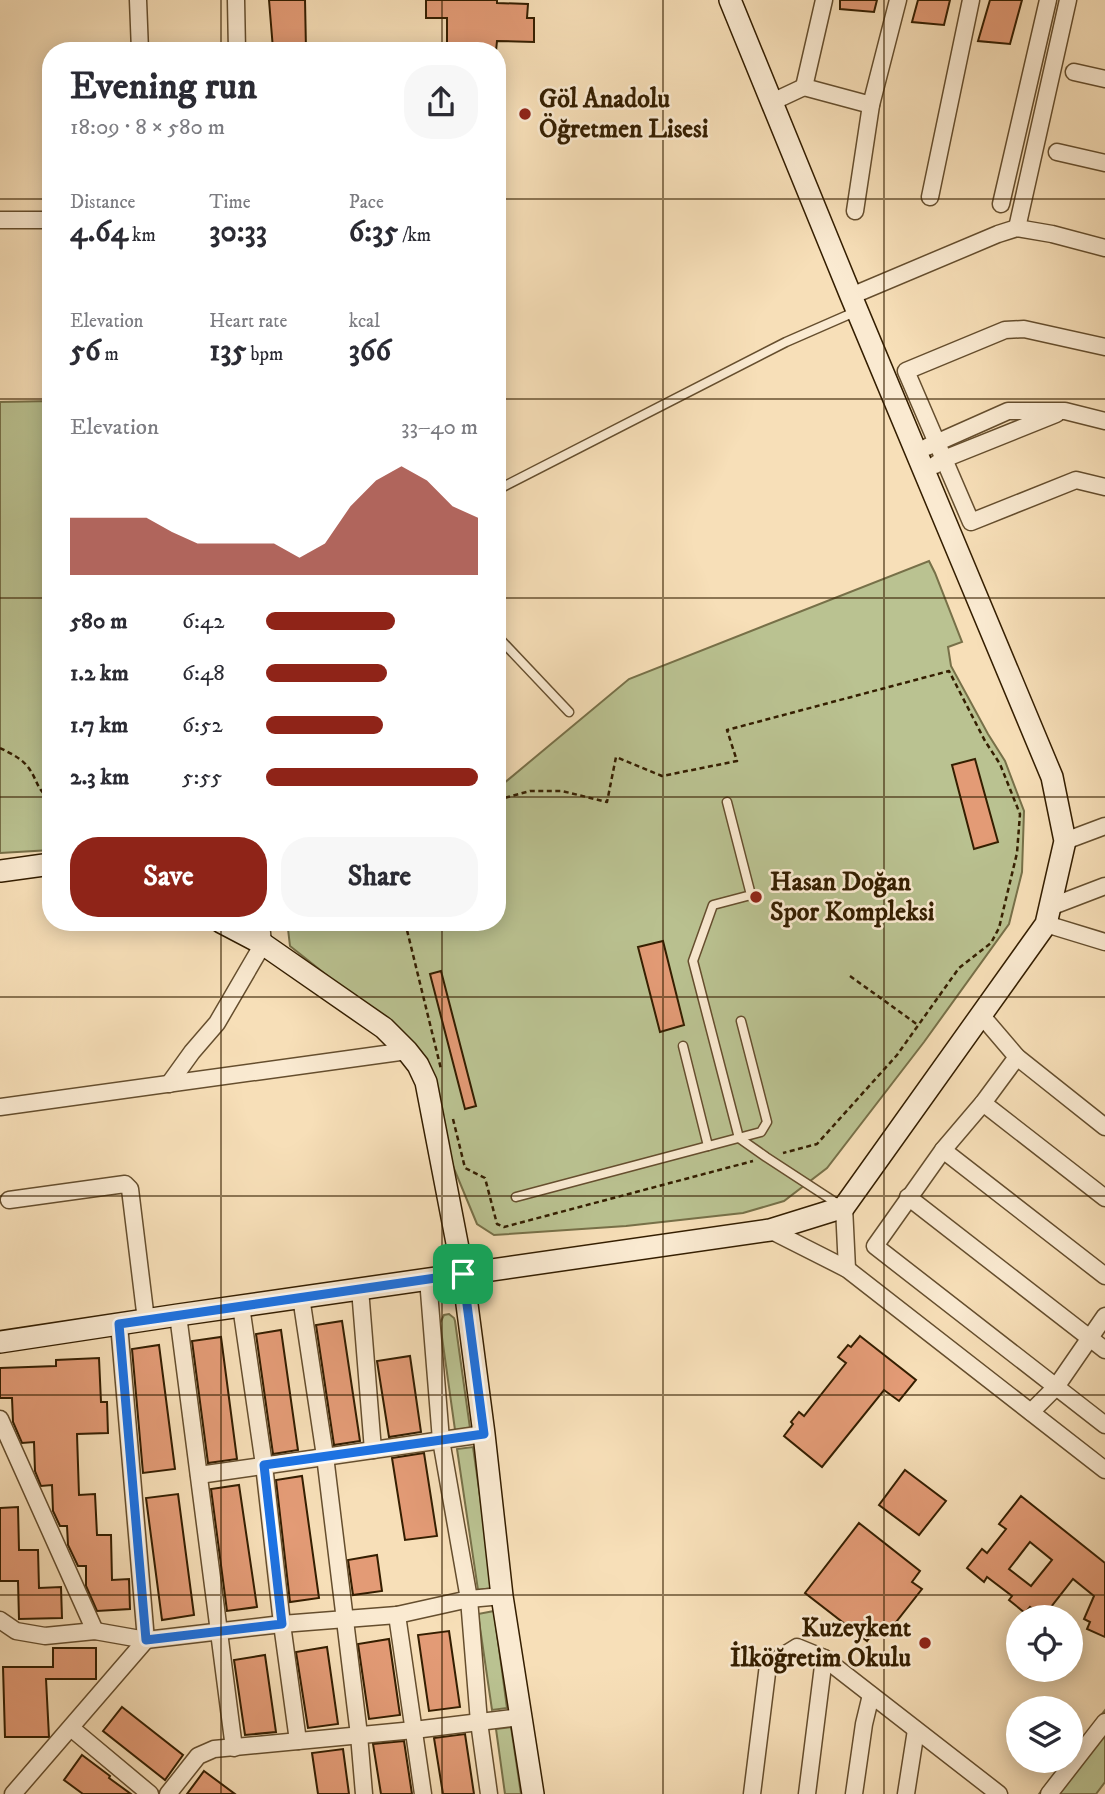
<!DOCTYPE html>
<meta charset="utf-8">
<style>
body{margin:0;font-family:"IM FELL DW Pica",serif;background:#f7f7f7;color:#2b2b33;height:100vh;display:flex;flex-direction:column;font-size:26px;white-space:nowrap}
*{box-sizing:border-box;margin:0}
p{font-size:23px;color:#7c7c81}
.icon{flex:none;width:38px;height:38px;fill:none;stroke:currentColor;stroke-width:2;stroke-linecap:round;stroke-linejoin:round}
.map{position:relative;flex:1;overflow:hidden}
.drawer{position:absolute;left:42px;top:42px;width:464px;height:889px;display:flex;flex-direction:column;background:#fff;border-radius:28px;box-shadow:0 4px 18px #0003}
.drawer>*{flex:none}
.controls{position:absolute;left:1006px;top:1605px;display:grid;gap:14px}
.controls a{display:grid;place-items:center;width:77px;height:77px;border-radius:50%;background:#fff;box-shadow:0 4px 18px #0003;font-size:35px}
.pin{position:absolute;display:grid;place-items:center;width:60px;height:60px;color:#fff;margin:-30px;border-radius:14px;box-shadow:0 4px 10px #0006}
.round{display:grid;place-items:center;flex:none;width:74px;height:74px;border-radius:28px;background:#f7f7f7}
.head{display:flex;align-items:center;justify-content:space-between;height:119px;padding:0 28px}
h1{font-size:38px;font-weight:700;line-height:52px}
.figures{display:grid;grid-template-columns:repeat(3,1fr);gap:10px;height:119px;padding:7px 28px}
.figures div{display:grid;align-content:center}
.figures b{font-size:30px;font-weight:700}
.figures small{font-size:19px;font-weight:400}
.figures p{font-size:19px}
.chart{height:196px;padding:14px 28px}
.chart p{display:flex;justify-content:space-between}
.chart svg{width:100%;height:126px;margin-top:7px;fill:#8f2418;opacity:.7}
.primary-button{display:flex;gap:14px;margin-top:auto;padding:14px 28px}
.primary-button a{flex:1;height:80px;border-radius:28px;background:#8f2418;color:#fff;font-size:28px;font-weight:700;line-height:80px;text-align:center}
.primary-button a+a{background:#f7f7f7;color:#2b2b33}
ul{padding:0 28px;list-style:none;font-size:23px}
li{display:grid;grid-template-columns:112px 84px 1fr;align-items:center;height:52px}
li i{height:18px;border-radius:9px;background:#8f2418}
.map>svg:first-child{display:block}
.green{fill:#bac291;stroke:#777048;stroke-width:2}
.building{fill:#e39b76;stroke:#341e00;stroke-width:2;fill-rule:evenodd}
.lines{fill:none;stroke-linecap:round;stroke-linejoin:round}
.lane-casing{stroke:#654e2e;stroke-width:11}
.street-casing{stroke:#654e2e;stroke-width:19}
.secondary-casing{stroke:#341e00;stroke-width:24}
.path{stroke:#341e00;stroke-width:2.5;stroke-dasharray:5 3.5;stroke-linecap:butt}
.lane{stroke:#faead1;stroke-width:8}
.street{stroke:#faead1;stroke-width:16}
.secondary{stroke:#faead1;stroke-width:21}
.route-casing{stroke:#fff;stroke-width:14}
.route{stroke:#1a73e8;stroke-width:9}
.grid{fill:none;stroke:#341e00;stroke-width:2;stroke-opacity:0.55}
.poi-dot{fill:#8f2418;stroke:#faead1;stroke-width:2.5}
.labels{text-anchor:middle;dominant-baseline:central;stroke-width:5;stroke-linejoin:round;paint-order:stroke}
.poi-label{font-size:26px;font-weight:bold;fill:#341e00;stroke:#faead1;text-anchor:start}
</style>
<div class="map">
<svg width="1105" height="1794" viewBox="0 0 1105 1794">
<rect width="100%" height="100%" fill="#f7dfb8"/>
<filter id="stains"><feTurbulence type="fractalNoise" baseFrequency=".00286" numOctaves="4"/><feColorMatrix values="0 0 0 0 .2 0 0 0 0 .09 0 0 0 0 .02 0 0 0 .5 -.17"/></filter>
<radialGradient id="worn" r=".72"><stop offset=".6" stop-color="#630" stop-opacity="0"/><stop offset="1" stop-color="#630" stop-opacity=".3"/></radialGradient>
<!-- green -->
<g class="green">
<path d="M51 401V850L0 853V402Z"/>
<path d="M929 561 935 573 962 642 948 647 951 666 988 734 1005 761 1024 811 1022 872 1009 924 924 1042 827 1168 784 1201 743 1213 626 1226 494 1235 477 1224 397 1031 290 946 288 929 296 922H497V789L629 679Z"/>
<path d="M449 1314 454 1318 455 1321 470 1428 455 1430 440 1323 444 1315Z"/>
<path d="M473 1447 493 1588 478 1590 457 1449Z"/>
<path d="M494 1611 507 1708 492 1710 478 1614Z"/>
<path d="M1105 1710V1782L1096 1794H1039Z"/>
<path d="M511 1727 521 1794H505L496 1729Z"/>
</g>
<!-- building -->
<g class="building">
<path d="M269 0H305L306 50 273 49Z"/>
<path d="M426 0H497V3L528 4 527 18H534V42L497 41 496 51H447V18H426Z"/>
<path d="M840 0H877L874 12 840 9Z"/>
<path d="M918 0H950L944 25 912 22Z"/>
<path d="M990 0H1022L1010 44 978 41Z"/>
<path d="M975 759 998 842 974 849 952 765Z"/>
<path d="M663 941 684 1025 660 1032 638 947Z"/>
<path d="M441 971 476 1106 465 1109 430 974Z"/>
<path d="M342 1321 360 1441 334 1445 316 1325Z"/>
<path d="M281 1330 298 1450 273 1454 256 1334Z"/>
<path d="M860 1336 916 1380 899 1401 884 1390 822 1467 784 1436 793 1424 791 1422 799 1412 804 1416 846 1363 838 1357 848 1345 851 1347Z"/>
<path d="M221 1337 237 1459 208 1463 192 1341Z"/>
<path d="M159 1345 175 1469 143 1473 132 1349Z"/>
<path d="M410 1356 421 1432 389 1437 377 1361Z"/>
<path d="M99 1358 101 1402H107L108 1433 77 1434 79 1495 95 1494 97 1535H111L112 1580 129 1579 130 1609 97 1611 86 1586V1566H78L68 1545 67 1526H60L53 1511 52 1485 41 1486 35 1471 34 1442 22 1443 13 1422 12 1398H0V1368L56 1366V1360Z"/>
<path d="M424 1453 437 1536 405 1540 392 1458Z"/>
<path d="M905 1470 946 1501 919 1535 879 1505Z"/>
<path d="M302 1476 319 1598 290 1602 276 1480Z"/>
<path d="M239 1485 257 1607 227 1611 211 1489Z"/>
<path d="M178 1494 194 1615 162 1620 146 1498Z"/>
<path d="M1021 1496 1105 1563V1637L1087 1629 1090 1622 1084 1619 1094 1596 1073 1579 1043 1617 1030 1607 1025 1613 1009 1600 1012 1596 987 1577 984 1582 967 1568 982 1549 987 1553 1006 1529 999 1524ZM1030 1542 1052 1560 1031 1586 1009 1569Z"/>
<path d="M18 1507 19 1550H38L39 1588 61 1587 62 1618 19 1619 18 1581H0V1508Z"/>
<path d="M859 1523 920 1571 912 1582 922 1589 885 1636 876 1629 867 1641 805 1593Z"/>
<path d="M377 1555 382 1591 353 1595 348 1560Z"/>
<path d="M449 1631 460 1707 429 1711 418 1635Z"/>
<path d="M389 1639 400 1715 369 1719 358 1644Z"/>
<path d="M327 1647 338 1724 308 1728 296 1652Z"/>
<path d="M53 1648H96V1679H46L49 1737H5L3 1667H53Z"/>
<path d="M265 1655 276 1732 245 1735 234 1660Z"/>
<path d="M122 1707 183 1755 165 1780 103 1731Z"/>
<path d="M465 1734 474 1794H443L434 1738Z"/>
<path d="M404 1741 412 1794H381L373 1744Z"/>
<path d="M343 1749 349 1794H318L312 1753Z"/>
<path d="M82 1755 110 1776 109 1778 131 1794H83L64 1780Z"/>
<path d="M204 1771 235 1794H187Z"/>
</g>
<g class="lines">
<defs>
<g id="lane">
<path d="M497 490 786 342 857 311"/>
<path d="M497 636 569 712"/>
<path d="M727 802 751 895 713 905 693 961 739 1138 766 1157 838 1204"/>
<path d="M683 1046 708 1146"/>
<path d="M516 1197 761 1132 767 1122 741 1021"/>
</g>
<g id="street">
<path d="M138 0 140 51"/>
<path d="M236 0 237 51"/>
<path d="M1074 72 1105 79"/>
<path d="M804 87 824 0"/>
<path d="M772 102 804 87 871 105"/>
<path d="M1057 152 1105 163"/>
<path d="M930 197 971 0"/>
<path d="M1001 204 1048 0"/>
<path d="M855 211 871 105 898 0"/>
<path d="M0 220H51"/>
<path d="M1017 228 1068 0"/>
<path d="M851 296 998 234 1017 228 1052 234 1105 248"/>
<path d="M1105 347 1024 329 1005 330 906 371 971 522 1076 480 1105 487"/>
<path d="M927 447 1008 411H1065L1105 421"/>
<path d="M935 465 944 459 1056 414"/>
<path d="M1065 841 1105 826"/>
<path d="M1050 907 1105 886"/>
<path d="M1046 924 1105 942"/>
<path d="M982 1016 1017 1057 1105 1127"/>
<path d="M1017 1057 983 1103 943 1150 875 1246 1105 1425"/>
<path d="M169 1084 192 1052 217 1023 263 944 261 922"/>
<path d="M983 1103 1105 1198"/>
<path d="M0 1107 407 1051"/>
<path d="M943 1150 1105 1276"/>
<path d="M908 1197 1105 1350"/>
<path d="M9 1200 125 1184 130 1189 146 1320"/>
<path d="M844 1207 847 1269"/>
<path d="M770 1230 847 1269 1105 1470"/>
<path d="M428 1279 441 1440 469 1599 479 1722 489 1794"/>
<path d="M360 1289 373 1450"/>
<path d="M301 1297 325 1456 359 1735 364 1794"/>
<path d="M241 1306 264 1465 282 1624 298 1741"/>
<path d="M178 1315 234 1748"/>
<path d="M1031 1412 1056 1387 1105 1316"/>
<path d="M0 1419 95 1631"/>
<path d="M199 1475 484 1434"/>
<path d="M397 1615 423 1794"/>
<path d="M0 1620 16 1631 45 1636 95 1631 146 1640 282 1624 397 1615 469 1599 502 1596"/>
<path d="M71 1728 150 1794"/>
<path d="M13 1794 146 1640 119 1324"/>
<path d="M168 1794 198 1756 214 1749 414 1730 520 1717"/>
<path d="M752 1794 768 1665 797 1647 824 1658 999 1794"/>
<path d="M807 1794 824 1658"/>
<path d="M854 1794 864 1724 871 1695"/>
<path d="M906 1794 916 1730"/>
<path d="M1049 1794 1105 1722"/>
</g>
<g id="secondary">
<path d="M0 871 51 864"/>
<path d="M221 922 263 944 384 1028 407 1051 418 1065 426 1082 463 1274 484 1434 502 1596 533 1794"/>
<path d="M0 1342 178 1315 770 1230 844 1207 1046 924 1065 841 1052 777 851 296 730 0"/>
</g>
</defs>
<!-- lane casing -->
<use href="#lane" class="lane-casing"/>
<!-- street casing -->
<use href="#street" class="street-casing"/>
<!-- secondary casing -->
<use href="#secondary" class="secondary-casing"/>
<!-- path -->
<g class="path">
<path d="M0 748C10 753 21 758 28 767 38 780 36 790 51 799"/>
<path d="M497 800 530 791H562L607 802 616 757 662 776 737 761 727 730 949 671 985 741 1000 764 1020 814 1017 853 999 928 991 943 959 968 897 1055 817 1144 783 1153"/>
<path d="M405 922 441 1069"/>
<path d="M850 976 918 1025"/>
<path d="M453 1119 465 1168 485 1178 497 1224 504 1227 753 1161"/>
</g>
<!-- lane -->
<use href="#lane" class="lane"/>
<!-- street -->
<use href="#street" class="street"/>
<!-- secondary -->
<use href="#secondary" class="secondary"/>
</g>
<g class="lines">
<defs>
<path id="route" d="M463 1274 484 1434 264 1465 282 1624 146 1640 119 1324Z"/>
</defs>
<!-- route casing -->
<use href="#route" class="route-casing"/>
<!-- route -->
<use href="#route" class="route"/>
</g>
<!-- grid -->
<path class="grid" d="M221 0V51M442 0V51M663 0V1794M884 0V1794M0 199H51M497 199H1105M0 399H51M497 399H1105M0 598H51M497 598H1105M0 797H51M497 797H1105M221 922V1794M442 922V1794M0 997H1105M0 1196H1105M0 1395H1105M0 1595H1105"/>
<!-- markers -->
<g class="poi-dot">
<circle cx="525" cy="114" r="7"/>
<circle cx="756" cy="897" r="7"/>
<circle cx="925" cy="1643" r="7"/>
</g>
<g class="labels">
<!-- poi labels -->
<g class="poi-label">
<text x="539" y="99">Göl Anadolu<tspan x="539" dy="30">Öğretmen Lisesi</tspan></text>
<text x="770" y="882">Hasan Doğan<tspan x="770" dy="30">Spor Kompleksi</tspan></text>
<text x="911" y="1628" text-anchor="end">Kuzeykent<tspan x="911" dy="30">İlköğretim Okulu</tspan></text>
</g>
</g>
<rect width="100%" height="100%" filter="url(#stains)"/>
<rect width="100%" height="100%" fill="url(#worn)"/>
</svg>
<div class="controls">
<a><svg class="icon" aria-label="locate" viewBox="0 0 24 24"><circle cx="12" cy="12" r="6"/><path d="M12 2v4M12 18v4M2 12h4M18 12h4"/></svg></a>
<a><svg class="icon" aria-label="layers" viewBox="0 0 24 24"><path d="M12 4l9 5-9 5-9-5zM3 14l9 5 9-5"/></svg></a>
</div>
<div class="pin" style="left:463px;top:1274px;background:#1e9e55"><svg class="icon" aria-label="arrive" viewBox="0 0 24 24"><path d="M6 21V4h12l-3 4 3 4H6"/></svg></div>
<section class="drawer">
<div class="head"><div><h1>Evening run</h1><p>18:09 · 8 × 580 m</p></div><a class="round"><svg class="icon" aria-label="share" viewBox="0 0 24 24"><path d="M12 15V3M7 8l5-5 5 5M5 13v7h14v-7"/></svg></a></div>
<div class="figures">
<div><p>Distance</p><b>4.64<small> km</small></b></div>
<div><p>Time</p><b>30:33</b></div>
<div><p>Pace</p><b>6:35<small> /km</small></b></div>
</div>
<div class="figures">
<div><p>Elevation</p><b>56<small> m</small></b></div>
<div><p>Heart rate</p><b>135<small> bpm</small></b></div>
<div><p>kcal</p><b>366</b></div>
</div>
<div class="chart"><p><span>Elevation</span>33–40 m</p>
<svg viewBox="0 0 160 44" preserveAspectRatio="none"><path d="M0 44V24L10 24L20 24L30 24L40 29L50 33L60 33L70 33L80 33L90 38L100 33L110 20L120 11L130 6L140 11L150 20L160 24V44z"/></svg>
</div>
<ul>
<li><b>580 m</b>6:42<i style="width:61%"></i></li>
<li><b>1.2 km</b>6:48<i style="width:57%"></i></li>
<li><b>1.7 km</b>6:52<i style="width:55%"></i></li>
<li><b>2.3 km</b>5:55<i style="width:100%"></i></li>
</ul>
<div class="primary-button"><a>Save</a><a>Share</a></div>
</section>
</div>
